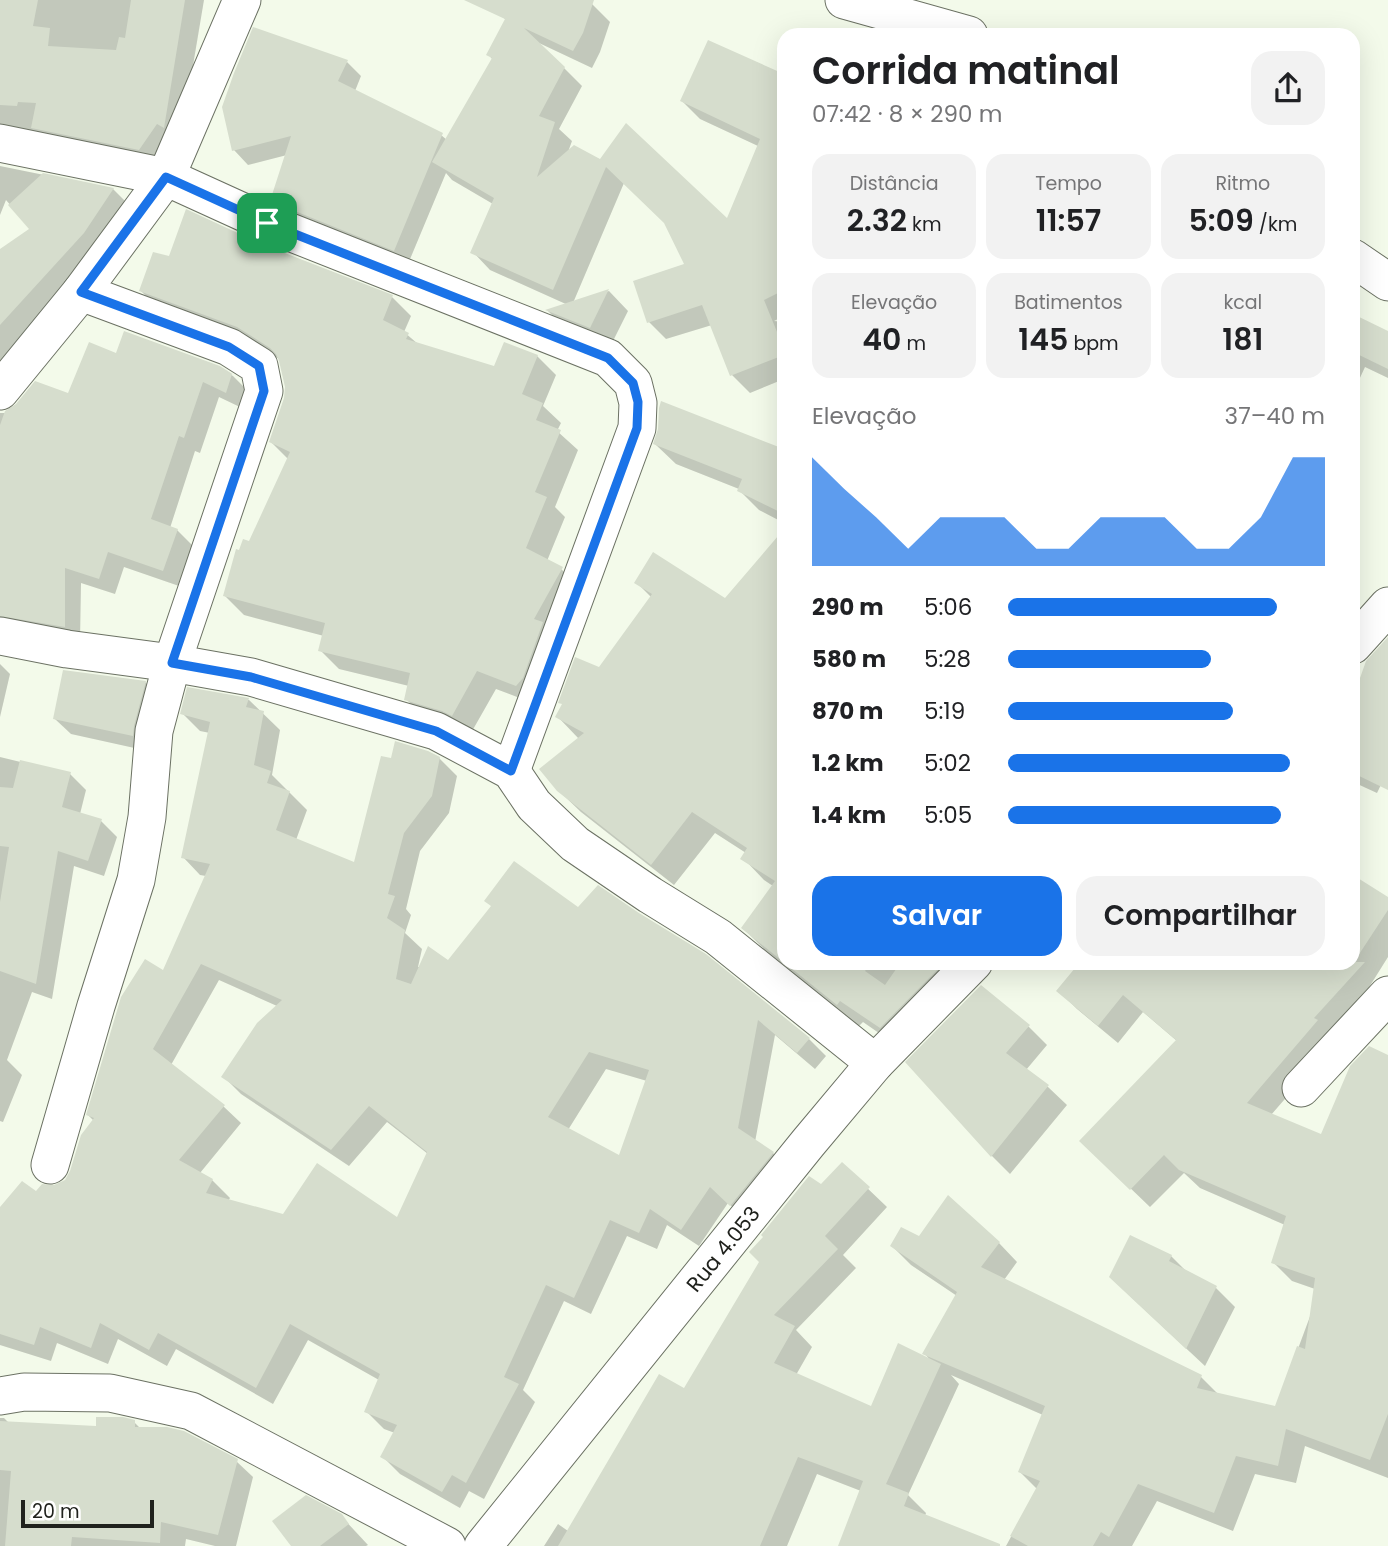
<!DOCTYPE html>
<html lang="pt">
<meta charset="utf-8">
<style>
body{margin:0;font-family:Poppins,sans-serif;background:#f2f2f2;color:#202124;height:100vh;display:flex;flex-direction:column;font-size:26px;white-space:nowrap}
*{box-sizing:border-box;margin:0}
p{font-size:23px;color:#757577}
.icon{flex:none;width:38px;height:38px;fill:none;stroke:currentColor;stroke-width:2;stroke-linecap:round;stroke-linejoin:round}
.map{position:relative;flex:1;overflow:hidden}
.side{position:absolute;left:777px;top:28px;width:583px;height:942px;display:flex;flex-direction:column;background:#fff;border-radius:21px;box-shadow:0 7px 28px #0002}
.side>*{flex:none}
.scale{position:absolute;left:21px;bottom:18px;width:133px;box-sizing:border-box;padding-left:7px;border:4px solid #20221d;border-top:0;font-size:19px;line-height:24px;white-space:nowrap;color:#20221d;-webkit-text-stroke:5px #fff;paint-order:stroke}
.pin{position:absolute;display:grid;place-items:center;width:60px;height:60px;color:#fff;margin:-30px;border-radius:14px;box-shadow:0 4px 10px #0006}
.round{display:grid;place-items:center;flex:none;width:74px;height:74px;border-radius:21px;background:#f2f2f2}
.head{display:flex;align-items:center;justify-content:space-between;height:119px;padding:0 35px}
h1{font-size:38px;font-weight:600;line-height:52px}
.metrics{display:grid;grid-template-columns:repeat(3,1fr);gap:10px;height:119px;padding:7px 35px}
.metrics div{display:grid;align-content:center;border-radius:18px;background:#f2f2f2;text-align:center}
.metrics b{font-size:30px;font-weight:600}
.metrics small{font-size:19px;font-weight:400}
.metrics p{font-size:19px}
.chart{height:196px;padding:14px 35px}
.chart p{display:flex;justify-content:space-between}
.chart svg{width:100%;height:126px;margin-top:7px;fill:#1a73e8;opacity:.7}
.button{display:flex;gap:14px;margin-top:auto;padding:14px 35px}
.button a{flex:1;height:80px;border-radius:21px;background:#1a73e8;color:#fff;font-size:28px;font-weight:600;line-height:80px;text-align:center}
.button a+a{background:#f2f2f2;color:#202124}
ul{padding:0 35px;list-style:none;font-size:23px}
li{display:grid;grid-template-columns:112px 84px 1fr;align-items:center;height:52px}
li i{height:18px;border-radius:9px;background:#1a73e8}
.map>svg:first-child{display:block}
.shadow{fill:#0003;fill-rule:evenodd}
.building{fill:#d6ddcd;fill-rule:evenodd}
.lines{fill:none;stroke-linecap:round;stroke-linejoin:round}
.street-casing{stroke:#6b7163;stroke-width:39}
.street{stroke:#fff;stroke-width:37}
.route-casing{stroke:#fff;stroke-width:14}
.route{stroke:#1a73e8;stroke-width:9}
.labels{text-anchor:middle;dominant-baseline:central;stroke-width:5;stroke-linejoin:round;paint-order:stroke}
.street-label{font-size:21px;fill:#20221d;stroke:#fff}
</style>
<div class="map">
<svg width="1388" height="1546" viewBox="0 0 1388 1546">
<rect width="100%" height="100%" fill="#f3faea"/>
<!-- shadow -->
<g class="shadow">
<path d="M0 0H204L180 143 156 165 0 146Z"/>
<path d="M508 0H579L592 4 610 22 600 52 592 68 539 43 582 86 559 129 572 141 568 152 574 147 727 221 758 146 700 119 682 101 784 76V316L774 321 784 322V379L750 393 732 375 712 325 666 339 649 322 687 265 667 223 624 183 573 303 609 291 628 311 610 347 567 330 548 311 568 305 490 270 473 252 493 204 452 180 446 173 408 264 287 215 272 201 287 155 248 165 234 150 347 62 361 76 355 91 441 135 447 140 493 60 488 54 506 20 502 16Z"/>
<path d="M0 166 113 189 129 205 0 393V251L32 230 6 200 0 215Z"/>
<path d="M259 244 392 297 411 316 404 332 418 344 495 368 537 356 556 375 543 406 561 423 557 431 578 450 555 507 565 517 547 561 561 569 580 587 538 705 496 689 471 733 425 718 406 699 409 686 339 669 320 650 324 636 244 615 225 596 288 459 271 442 286 397V387L281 360 257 346 159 309 141 291 170 258Z"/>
<path d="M1353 315 1388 333V378L1365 367 1353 393Z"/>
<path d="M117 355 219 368 233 376 248 391 242 408 219 397 200 453 195 451 170 528 177 530 193 546 179 586 124 567 115 594 81 583 80 642 0 639V413H7L69 396Z"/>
<path d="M655 444 784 451V523L759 510 739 490V489L676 464Z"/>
<path d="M636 582 726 600 784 601V962H983L902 1049 863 1022 859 1026 765 950 743 928 773 886 764 880 743 858 746 853 715 833 674 885 581 812 558 790 579 739 557 716 600 669 652 598Z"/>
<path d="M1388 650V770L1377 793 1353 782V703L1368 662Z"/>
<path d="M0 664 10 674 0 717Z"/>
<path d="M145 682 160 698 148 751 71 734 55 719Z"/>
<path d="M189 689 249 700 280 730 272 775 307 810 296 840 355 865 392 760 439 758 457 776 449 813 420 851 406 909 411 915 405 933 422 949 418 967 448 962 578 910 809 1039 826 1056 815 1069 775 1035 755 1142 773 1153 790 1171 748 1222 728 1203 699 1246 667 1225 657 1249 627 1236 591 1314 564 1301 523 1390 535 1402 484 1499 469 1491 460 1508 400 1474 383 1457 395 1433 384 1429 366 1411 379 1380 308 1340 273 1404 176 1349 167 1366 118 1339 108 1364 57 1343 51 1361 0 1345V1214L36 1194 55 1187 66 1181 94 1121 88 1115 164 973 206 876 200 875 183 857 210 733 200 731 182 713ZM219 980 277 1006 224 1077 241 1094 349 1166 387 1122 428 1154 398 1220 283 1216 228 1201 230 1198 212 1180 200 1173 241 1123 223 1106 171 1065ZM606 1069 647 1081 620 1157 568 1130Z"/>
<path d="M0 757 70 774 86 790 80 814 101 821 117 837 104 876 74 866 52 999 32 992 7 1060 22 1075 3 1122 0 1121Z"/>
<path d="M1353 877 1388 899V957L1336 1040 1271 1115 1321 1136 1388 1057V1478L1305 1446 1296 1483 1255 1474 1233 1531 1157 1501 1132 1546H1006L1037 1489 1020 1472 1043 1415 951 1375 959 1384 908 1495 926 1513 925 1516 999 1546H840L861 1491 817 1474 787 1546H544L558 1524 568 1531 685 1390 822 1186 842 1164 887 1207 843 1255 856 1268 796 1330 812 1347 796 1375 871 1408 931 1361 924 1353 957 1296 911 1265 892 1246 920 1239 999 1243 1017 1262 1004 1280 1201 1377 1219 1395 1276 1408 1312 1311 1315 1289 1292 1281 1273 1262 1285 1225 1200 1188 1184 1173 1150 1207 1100 1159 1177 1041 1143 1012 1118 1043 1077 1009 1059 991 1353 962Z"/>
<path d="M981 987 1029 1027 1047 1045 1026 1070 1048 1087 1067 1105 1010 1174 992 1156Z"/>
<path d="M1171 1256 1188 1273 1216 1288 1235 1307 1205 1366 1130 1296Z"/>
<path d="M0 1418H4L10 1424 98 1428 134 1422 141 1429 236 1461 253 1477 236 1546H215L186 1539 185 1546H0Z"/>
<path d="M341 1516 368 1545 366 1546H294Z"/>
</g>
<!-- building -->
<g class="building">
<path d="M0 0H38L33 26 50 28 48 46 116 50 119 37 125 38 131 0H185L164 128 157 124 139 150 31 128 36 103 18 102 17 106 0 105Z"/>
<path d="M464 0H594L583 33 573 51 524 28 565 67 539 116 555 122 537 177 574 145 600 159 626 123 727 218 760 139 680 101 708 40 784 74V290L764 300 784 349V355L730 376 702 305 647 323 633 281 684 264 664 223 606 167 553 290 470 253 494 198 432 162 492 58 486 55 505 19Z"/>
<path d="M253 27 348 60 338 81 443 133 394 251 270 201 291 136 232 151 222 107 234 73Z"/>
<path d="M43 173 114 188 84 233 0 325V249L29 229 8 205Z"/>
<path d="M186 209 259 243 393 295 383 320 409 333 406 339 494 366 504 342 538 355 522 394 543 403 536 420 561 430 535 492 547 497 526 548 563 567 534 619 543 622 523 678 516 686 477 671 452 716 442 711 404 700 410 673 318 651 325 623 223 596 236 549 239 550 243 539 249 541 290 452 269 442 284 398 285 387 279 361 276 354 270 348 237 327 139 291 153 252 169 256Z"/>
<path d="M609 289 590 328 545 310Z"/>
<path d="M1353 314 1388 331V369L1353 352Z"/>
<path d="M124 331 220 366 234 375 232 374 226 393 203 382 184 438 179 436 151 519 178 529 163 571 108 552 99 579 65 568V627L0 616V425L5 411 16 404 35 381 68 393 89 342 116 353Z"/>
<path d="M661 401 784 449V514L737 491 742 479 653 444 658 429 659 408Z"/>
<path d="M784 529V962H872L865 971 885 985 901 962H925L937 970 880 1028 840 1001 837 1005 741 928 775 881 740 859 747 848 692 812 651 865 557 791 539 769 584 733 555 717 562 704 558 703 575 657 599 667 652 594 634 583 653 552 725 598Z"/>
<path d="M1388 637V790L1353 773V698L1366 661Z"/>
<path d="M63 670 146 681 134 726 133 736 53 719Z"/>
<path d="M187 687 249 698 246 707 264 711 254 765 271 771 267 783 290 791 276 830 354 862 381 756 391 758 395 741 428 751 440 757 432 796 404 833 388 894 395 896 387 918 405 930 396 979 411 984 428 946 448 960 491 906 484 901 514 861 578 907 598 885 639 913 706 954 810 1038 797 1053 758 1020 738 1128 774 1152 730 1206 710 1187 681 1230 650 1209 639 1233 610 1220 574 1298 546 1285 504 1377 519 1384 466 1483 452 1475 442 1492 380 1457 397 1425 364 1412 380 1374 290 1324 256 1388 158 1333 149 1350 100 1323 91 1348 40 1327 34 1345 0 1334V1207L22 1181 36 1191 42 1184 54 1185 65 1180 70 1171 81 1135 94 1118 86 1115 121 997 145 959 163 970 210 864 181 858 210 722 180 714ZM201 964 282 1000 257 1023 221 1077 331 1150 369 1106 427 1152 397 1217 317 1163 283 1214 206 1193 213 1179 179 1160 225 1105 153 1049ZM589 1052 649 1070 619 1155 548 1117Z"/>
<path d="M20 760 71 772 62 807 102 819 88 861 58 851 36 984 0 971V902L9 847 0 846V787L13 788Z"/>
<path d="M1353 875 1388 897V910L1354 962H1365L1314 1018 1318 1020 1247 1103 1321 1134 1350 1066 1369 1046 1388 1055V1414L1370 1460 1286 1429 1278 1466 1236 1456 1214 1513 1138 1484 1109 1537 1101 1532 1093 1546H1028L1010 1536 1040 1481 1018 1472 1045 1406 922 1354 957 1292 890 1246 901 1227 919 1236 948 1195 1000 1242 981 1267 1202 1375 1197 1388 1275 1406 1297 1346 1305 1349 1315 1278 1271 1263 1286 1216 1179 1170 1164 1155 1130 1190 1079 1141 1176 1040 1123 995 1098 1026 1056 991 1080 962H1353Z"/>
<path d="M981 985 1030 1025 1006 1053 1049 1085 991 1157 905 1062Z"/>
<path d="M842 1162 870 1187 825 1236 838 1249 774 1315 795 1326 774 1363 871 1406 898 1343 941 1364 886 1484 909 1493 904 1506 1000 1544V1546H838L863 1481 798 1457 760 1546H558L659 1374 684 1388 759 1262 749 1252 763 1237 761 1235 809 1176 821 1184Z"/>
<path d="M1130 1235 1172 1255 1169 1261 1217 1286 1186 1349 1109 1277Z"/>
<path d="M96 1417H123L135 1420V1427H167L184 1431 238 1459 218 1535 161 1522 160 1543 72 1537 71 1546H5L11 1471 0 1470V1421L96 1426Z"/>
<path d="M306 1495 342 1514 349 1524 320 1546H291L272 1521Z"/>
</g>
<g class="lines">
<defs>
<g id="street">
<path d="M844 0 969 35"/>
<path d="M0 143 166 177 267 223 608 358 633 383 638 403 637 428 511 771"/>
<path d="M1353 258 1388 282"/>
<path d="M0 391 81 292 166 177 242 0"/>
<path d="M0 636 67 649 172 663 251 677 436 731 511 771 534 805 575 844 650 895 718 937 875 1063"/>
<path d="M1353 645 1388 606"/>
<path d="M1301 1088 1388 995"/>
<path d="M50 1165 96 1006 136 880 147 817 154 731 172 663 264 391 259 366 229 347 81 292"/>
<path d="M0 1396 24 1392 110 1393 191 1411 447 1546"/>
<path d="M483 1546 808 1143 875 1063 974 962"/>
</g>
</defs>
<!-- street casing -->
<use href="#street" class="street-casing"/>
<!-- street -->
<use href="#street" class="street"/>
</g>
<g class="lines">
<defs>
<path id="route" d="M166 177 267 223 608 358 633 383 638 402 637 428 511 771 436 731 251 677 172 663 264 391 259 366 229 347 81 292Z"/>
</defs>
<!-- route casing -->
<use href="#route" class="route-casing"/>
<!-- route -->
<use href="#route" class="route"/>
</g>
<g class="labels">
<!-- street labels -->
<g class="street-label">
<text transform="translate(723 1249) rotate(-51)">Rua 4.053</text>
</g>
</g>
</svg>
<div class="scale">20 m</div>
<div class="pin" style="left:267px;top:223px;background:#1e9e55"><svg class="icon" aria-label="arrive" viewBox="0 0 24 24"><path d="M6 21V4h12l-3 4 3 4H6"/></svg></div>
<section class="side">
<div class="head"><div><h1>Corrida matinal</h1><p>07:42 · 8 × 290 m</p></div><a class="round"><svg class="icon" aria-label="share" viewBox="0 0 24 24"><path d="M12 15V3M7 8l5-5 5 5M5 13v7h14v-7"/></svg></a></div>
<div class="metrics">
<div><p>Distância</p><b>2.32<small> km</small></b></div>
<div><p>Tempo</p><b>11:57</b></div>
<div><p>Ritmo</p><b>5:09<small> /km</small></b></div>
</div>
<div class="metrics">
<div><p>Elevação</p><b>40<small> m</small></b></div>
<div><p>Batimentos</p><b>145<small> bpm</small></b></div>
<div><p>kcal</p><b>181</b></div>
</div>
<div class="chart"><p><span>Elevação</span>37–40 m</p>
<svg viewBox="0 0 160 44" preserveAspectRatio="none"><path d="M0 44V6L10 17L20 27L30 38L40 27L50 27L60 27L70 38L80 38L90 27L100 27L110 27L120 38L130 38L140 27L150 6L160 6V44z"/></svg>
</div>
<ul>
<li><b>290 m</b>5:06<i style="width:85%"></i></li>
<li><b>580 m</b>5:28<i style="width:64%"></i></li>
<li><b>870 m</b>5:19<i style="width:71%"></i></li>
<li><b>1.2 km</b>5:02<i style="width:89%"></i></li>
<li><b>1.4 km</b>5:05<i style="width:86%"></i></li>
</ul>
<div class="button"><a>Salvar</a><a>Compartilhar</a></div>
</section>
</div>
